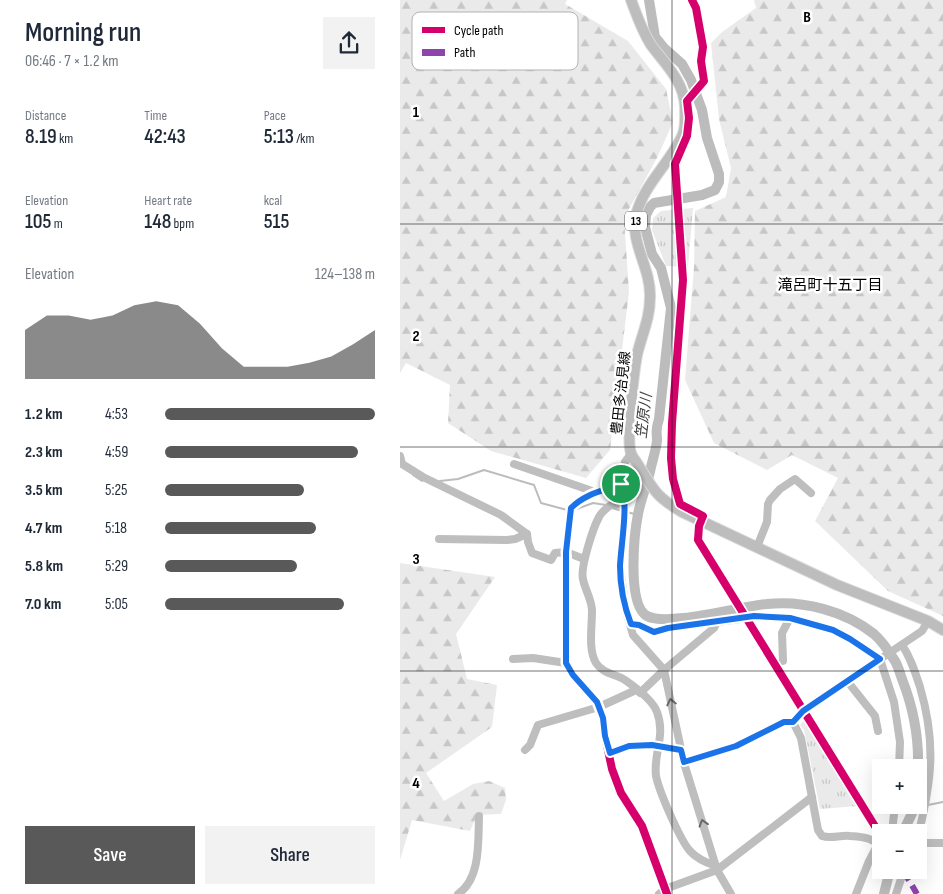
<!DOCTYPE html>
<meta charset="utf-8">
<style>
body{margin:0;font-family:"Sofia Sans Condensed","Noto Sans JP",sans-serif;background:#f2f2f3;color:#1f2937;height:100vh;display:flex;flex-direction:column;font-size:19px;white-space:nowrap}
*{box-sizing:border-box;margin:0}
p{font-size:16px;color:#747a83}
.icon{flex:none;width:28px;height:28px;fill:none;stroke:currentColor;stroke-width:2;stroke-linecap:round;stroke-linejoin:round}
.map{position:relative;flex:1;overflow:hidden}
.sheet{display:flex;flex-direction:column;background:#fff;width:400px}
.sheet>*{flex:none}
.tools{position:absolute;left:472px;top:759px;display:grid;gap:10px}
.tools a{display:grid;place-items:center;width:55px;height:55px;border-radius:0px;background:#fff;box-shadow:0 5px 20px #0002;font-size:25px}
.pin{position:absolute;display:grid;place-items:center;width:42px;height:42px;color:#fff;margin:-21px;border:2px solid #fff;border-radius:50%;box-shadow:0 1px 5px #0007}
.round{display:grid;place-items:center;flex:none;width:52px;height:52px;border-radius:0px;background:#f2f2f3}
.overview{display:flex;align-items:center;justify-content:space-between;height:85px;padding:0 25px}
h1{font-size:28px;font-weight:600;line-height:38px}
.stats{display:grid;grid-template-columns:repeat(3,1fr);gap:8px;height:85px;padding:5px 25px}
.stats div{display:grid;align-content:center}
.stats b{font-size:21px;font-weight:600}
.stats small{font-size:14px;font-weight:400}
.stats p{font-size:14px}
.chart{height:140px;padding:10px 25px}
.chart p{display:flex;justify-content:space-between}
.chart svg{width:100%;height:90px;margin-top:5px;fill:#595959;opacity:.7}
.cta{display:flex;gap:10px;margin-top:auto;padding:10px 25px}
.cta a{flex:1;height:58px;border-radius:0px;background:#595959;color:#fff;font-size:20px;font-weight:600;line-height:58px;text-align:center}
.cta a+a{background:#f2f2f3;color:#1f2937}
ul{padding:0 25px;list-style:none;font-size:16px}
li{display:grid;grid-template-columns:80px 60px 1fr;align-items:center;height:38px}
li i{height:12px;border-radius:6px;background:#595959}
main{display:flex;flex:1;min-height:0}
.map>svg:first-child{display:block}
.forest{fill:url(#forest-firs)}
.park{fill:url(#park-tufts)}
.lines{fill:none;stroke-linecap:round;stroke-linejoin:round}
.stream{stroke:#bcbcbc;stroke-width:2}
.river{stroke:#bcbcbc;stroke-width:10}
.major-casing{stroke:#dbdbdb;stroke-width:12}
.minor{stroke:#bebebe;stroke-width:8}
.major{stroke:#bdbdbd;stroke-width:10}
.quiet{stroke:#8e44ad;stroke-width:6;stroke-dasharray:12 6;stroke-linecap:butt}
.cycleway-casing{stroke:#fff;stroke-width:11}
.cycleway{stroke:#d6006c;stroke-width:8}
.oneway{stroke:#686868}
.route-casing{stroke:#fff;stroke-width:10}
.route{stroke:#1a73e8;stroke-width:6}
.grid{fill:none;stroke:#000;stroke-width:1;stroke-opacity:0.55}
.labels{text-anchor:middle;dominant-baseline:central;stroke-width:5;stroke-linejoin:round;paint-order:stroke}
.shield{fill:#fff;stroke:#4c4c4c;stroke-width:1}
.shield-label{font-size:12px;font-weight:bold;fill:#000}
.street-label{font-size:14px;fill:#000;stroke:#fff}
.neighbourhood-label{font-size:15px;fill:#000;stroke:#fff}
.water-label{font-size:15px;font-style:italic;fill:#414141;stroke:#fff}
.key{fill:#fff;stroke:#b2b2b2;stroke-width:1}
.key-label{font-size:14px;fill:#000}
.grid-label{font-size:16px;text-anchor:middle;font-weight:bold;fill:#000;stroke:#fff;stroke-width:5;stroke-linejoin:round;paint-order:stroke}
</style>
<main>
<section class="sheet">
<div class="overview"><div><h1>Morning run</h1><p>06:46 · 7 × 1.2 km</p></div><a class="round"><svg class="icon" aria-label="share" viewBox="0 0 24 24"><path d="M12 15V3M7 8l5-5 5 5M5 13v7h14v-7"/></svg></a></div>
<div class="stats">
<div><p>Distance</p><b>8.19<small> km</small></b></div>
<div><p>Time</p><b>42:43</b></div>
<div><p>Pace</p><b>5:13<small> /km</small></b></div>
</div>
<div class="stats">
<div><p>Elevation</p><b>105<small> m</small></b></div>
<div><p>Heart rate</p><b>148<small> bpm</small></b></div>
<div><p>kcal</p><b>515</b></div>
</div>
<div class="chart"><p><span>Elevation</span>124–138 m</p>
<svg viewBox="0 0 160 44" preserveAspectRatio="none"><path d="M0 44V20L10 13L20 13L30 15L40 13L50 8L60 6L70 8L80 17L90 29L100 38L110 38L120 38L130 36L140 33L150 27L160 20V44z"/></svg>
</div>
<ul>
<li><b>1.2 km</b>4:53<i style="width:100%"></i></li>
<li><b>2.3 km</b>4:59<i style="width:92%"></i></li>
<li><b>3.5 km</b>5:25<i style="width:66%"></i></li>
<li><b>4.7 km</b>5:18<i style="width:72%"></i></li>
<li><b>5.8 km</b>5:29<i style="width:63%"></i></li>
<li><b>7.0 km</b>5:05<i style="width:85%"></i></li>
</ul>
<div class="cta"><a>Save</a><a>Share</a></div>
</section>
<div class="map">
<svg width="543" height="894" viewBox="0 0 543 894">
<defs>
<pattern id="forest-firs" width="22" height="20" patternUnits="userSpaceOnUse" patternTransform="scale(1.25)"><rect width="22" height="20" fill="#eaeaea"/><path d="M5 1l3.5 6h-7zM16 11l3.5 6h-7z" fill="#c7c7c7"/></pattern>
<pattern id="park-tufts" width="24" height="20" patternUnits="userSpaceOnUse" patternTransform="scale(1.25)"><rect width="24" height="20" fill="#eaeaea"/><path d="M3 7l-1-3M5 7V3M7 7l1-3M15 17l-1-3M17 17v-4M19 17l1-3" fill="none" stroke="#c7c7c7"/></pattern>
</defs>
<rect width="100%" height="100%" fill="#fff"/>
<!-- forest -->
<g class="forest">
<path d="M0 0H167L165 4 228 41 266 89 273 122 258 156 224 218 229 292 210 450 186 478 91 451 48 423 50 385 6 363 0 373Z"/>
<path d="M354 0H543V616L488 591 415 521 438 478 392 455 367 470 314 443 285 380 294 267 295 211 326 197 331 168 319 119 311 43 322 32 356 8Z"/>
<path d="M0 563 95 577 56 634 67 679 97 685 92 727 26 773 44 801 73 784 89 781 105 788 106 800 101 814 77 815 70 831 12 820 0 860Z"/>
</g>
<!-- park -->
<g class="park">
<path d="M293 208 288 267 266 266 252 230 253 218 261 211Z"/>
<path d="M405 719 458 806 420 809 406 739 404 730 400 725Z"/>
</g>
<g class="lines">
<!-- stream -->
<g class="stream">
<path d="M13 475 22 481"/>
<path d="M40 481 58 479 84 470 134 485 141 503 167 510"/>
<path d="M212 508 222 511"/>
<path d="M174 510 193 503 206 505"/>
<path d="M227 512 238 515"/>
<path d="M528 805 543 802"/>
</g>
<!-- river -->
<g class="river">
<path d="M249 0 255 37 264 48 282 64 291 80 302 110 307 138 319 174V182L315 190 302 195 254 203 250 207 246 215 245 227 252 254 261 268 271 308 259 419C255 431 257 430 257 441 256 449 253 459 251 467 248 483 241 498 238 514 234 535 227 605 247 616 268 627 341 606 367 604 403 600 445 611 474 634 482 641 490 653 495 661 498 666 500 673 502 679 513 707 519 737 518 768"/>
<path d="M503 832 516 805"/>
<path d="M484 894 490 870"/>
</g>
<defs>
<path id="major" d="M231 0C237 16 242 31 251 45 265 64 284 81 285 107 285 115 286 126 283 134 272 161 242 186 236 216 230 243 251 268 250 297 250 319 242 334 237 355 234 371 226 440 231 453 232 457 235 460 237 463 253 489 255 496 282 512L437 585 528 621 543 630"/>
</defs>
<!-- major casing -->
<use href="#major" class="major-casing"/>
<!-- minor -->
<g class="minor">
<path d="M231 454 225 462 221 484 223 489 225 507 220 568 226 611 233 635 264 670 284 763 317 870 331 894"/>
<path d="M0 456 2 464 23 477 101 515 127 534 128 542 132 553 151 560 155 553 166 552 184 559"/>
<path d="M114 464 195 492"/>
<path d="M221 484C202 490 185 494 171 508L166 552 167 563 166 663 173 675 197 702 203 718 205 736 212 769 221 793 242 826 267 894"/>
<path d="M224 505 212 504C207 508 202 511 199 517 193 528 180 568 183 579 185 590 192 600 192 611 192 627 188 650 196 663 203 674 216 674 225 680 235 687 253 701 257 712 266 736 253 754 256 776 259 791 280 840 290 851 297 859 307 863 316 866"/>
<path d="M39 539 107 540 115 539 127 534"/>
<path d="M357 547 367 522 368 504 370 500 380 489 395 479 411 493"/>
<path d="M231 624 239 625 254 632 268 628 317 622"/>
<path d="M502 645C511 658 515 672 520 687 536 742 532 778 519 832"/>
<path d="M113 659 133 658 166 663"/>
<path d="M383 661 382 633 390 618"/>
<path d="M448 682 475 716 478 731"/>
<path d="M240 693 264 670 314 628 317 622 363 616 390 618 433 630 450 639 480 659 494 702 500 742 499 768"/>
<path d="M393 722 401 738 418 830 422 836C431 839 440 835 450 836 455 836 461 837 466 838 472 839 475 843 481 844"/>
<path d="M125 750 130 745 138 725 199 707 236 690"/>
<path d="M210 753 229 746 252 745 281 750"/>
<path d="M284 763 336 746 384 722H393L403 711 522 631 528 621"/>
<path d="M492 832 495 805"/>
<path d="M519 843H543"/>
<path d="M58 894C81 879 78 841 79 816"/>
<path d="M259 894 265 889 317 870 412 797"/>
<path d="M456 894 469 861 478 844"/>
<path d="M496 894 504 870"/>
</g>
<!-- major -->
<use href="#major" class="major"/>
<!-- quiet -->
<path class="quiet" d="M503 870 517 894"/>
<defs>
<g id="cycleway">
<path d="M292 0 296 8 303 47 301 61 304 81 287 101 289 118 287 136 275 164 283 280 272 423 271 458 273 479 280 504 303 516 299 526 298 540 481 836"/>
<path d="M221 484C202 490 185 494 171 508L166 552 167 563 166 663 173 675 197 702 203 718 205 736 212 769 221 793 242 826 267 894"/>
</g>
</defs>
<!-- cycleway casing -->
<use href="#cycleway" class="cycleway-casing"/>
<!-- cycleway -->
<use href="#cycleway" class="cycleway"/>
</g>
<!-- one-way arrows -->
<defs><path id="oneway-chevron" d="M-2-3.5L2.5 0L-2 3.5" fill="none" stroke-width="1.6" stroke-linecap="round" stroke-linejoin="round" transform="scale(1.25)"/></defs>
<g class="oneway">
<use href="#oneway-chevron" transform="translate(271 702) rotate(-103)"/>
<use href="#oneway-chevron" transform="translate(303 823) rotate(-107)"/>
</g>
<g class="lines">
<defs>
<path id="route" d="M221 484C229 503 221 544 220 566 220 585 224 606 231 624L239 625 254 632 268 628 354 616 390 618 433 630 450 639 480 659 403 711 393 722H384L336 746 284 762 281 750 252 745 229 746 210 753 205 736 203 718 197 702 173 675 166 663V552L171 508C185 494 202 491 221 484Z"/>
</defs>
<!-- route casing -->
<use href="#route" class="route-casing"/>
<!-- route -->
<use href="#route" class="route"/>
</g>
<!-- grid -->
<path class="grid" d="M272 0V894M0 224H543M0 447H543M0 671H543"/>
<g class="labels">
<!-- shield labels -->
<rect class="shield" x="225" y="211.5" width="22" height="19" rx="4"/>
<g class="shield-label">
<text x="236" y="221">13</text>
</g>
<!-- street labels -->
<g class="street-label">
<text transform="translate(221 393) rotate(-84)">豊田多治見線</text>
</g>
<!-- neighbourhood labels -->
<g class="neighbourhood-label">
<text x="430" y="285">滝呂町十五丁目</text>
</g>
<!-- water labels -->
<g class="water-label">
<text transform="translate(244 416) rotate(-83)">笠原川</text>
</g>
</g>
<!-- legend -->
<rect x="12" y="12" width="166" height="58" rx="8" class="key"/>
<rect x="22" y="27" width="23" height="6" fill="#d6006c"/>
<rect x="22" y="49" width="23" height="7" fill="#8e44ad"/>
<g class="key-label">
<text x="54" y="35">Cycle path</text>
<text x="54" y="57">Path</text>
</g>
<g class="grid-label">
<text x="407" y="22">B</text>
<text x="16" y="117">1</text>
<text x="16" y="341">2</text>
<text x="16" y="564">3</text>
<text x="16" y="788">4</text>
</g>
</svg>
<div class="tools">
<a>+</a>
<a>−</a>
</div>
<div class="pin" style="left:221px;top:484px;background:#1e9e55"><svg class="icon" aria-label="arrive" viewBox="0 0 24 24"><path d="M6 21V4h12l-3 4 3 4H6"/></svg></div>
</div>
</main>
